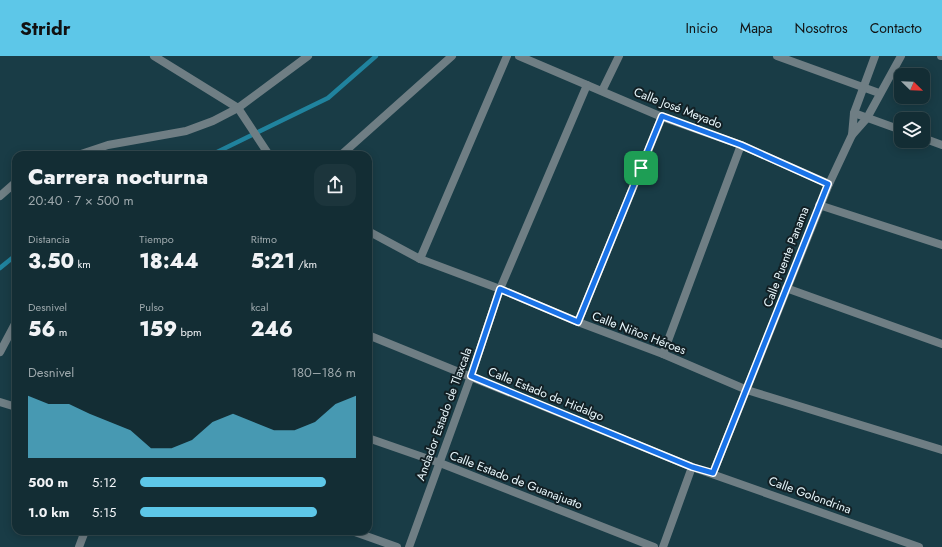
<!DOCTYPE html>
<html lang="es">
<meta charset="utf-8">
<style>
body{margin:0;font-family:Jost,sans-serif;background:#1c353c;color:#f1f3f6;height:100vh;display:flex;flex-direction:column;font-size:15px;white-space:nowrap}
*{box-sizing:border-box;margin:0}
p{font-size:13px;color:#9da8ac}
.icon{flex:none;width:22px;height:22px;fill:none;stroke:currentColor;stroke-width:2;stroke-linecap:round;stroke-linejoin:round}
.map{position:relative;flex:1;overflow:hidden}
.panel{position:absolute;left:12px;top:95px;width:360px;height:384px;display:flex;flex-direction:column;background:#132d34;border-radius:12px;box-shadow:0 2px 10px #0003,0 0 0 1px #32494f}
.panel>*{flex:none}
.needle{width:26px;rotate:113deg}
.controls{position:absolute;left:894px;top:12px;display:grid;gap:8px}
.controls a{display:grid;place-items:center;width:36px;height:36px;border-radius:8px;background:#132d34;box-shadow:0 2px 10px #0003,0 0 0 1px #32494f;font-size:20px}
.pin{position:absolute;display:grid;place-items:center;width:34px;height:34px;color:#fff;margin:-17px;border-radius:8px;box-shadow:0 2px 6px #0006}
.round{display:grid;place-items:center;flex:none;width:42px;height:42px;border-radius:12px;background:#1c353c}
.summary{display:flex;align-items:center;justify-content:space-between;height:68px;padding:0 16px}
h1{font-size:22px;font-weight:800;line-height:30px}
.stats{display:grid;grid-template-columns:repeat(3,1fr);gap:6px;height:68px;padding:4px 16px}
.stats div{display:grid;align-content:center}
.stats b{font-size:20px;font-weight:800}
.stats small{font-size:11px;font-weight:400}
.stats p{font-size:11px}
.chart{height:112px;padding:8px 16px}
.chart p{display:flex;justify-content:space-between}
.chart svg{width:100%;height:72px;margin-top:4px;fill:#5dc7e8;opacity:.7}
ul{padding:0 16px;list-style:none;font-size:13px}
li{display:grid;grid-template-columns:64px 48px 1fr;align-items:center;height:30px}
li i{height:10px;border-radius:5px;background:#5dc7e8}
header{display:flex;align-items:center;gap:24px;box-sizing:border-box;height:56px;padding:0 20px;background:#5dc7e8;color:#111}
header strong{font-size:19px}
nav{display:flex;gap:22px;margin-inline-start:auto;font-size:14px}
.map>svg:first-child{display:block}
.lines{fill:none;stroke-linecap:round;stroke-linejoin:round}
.stream{stroke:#20839e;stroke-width:4.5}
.street{stroke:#6f7e84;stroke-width:8}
.route-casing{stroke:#fff;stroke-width:8}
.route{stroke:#1a73e8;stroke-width:5}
.labels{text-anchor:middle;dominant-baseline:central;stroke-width:4;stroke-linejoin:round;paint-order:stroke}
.street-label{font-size:12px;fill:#e9f8fd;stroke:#122025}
</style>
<header>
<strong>Stridr</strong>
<nav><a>Inicio</a><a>Mapa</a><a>Nosotros</a><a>Contacto</a></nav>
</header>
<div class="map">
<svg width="942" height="491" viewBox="0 0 942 491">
<rect width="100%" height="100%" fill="#193c46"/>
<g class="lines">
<!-- stream -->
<g class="stream">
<path d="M211 99 328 42 376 0"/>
<path d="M0 212 16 199"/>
</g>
<!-- street -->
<g class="street">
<path d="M154 0 238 52 269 99"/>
<path d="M519 0 662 61 741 89 829 128"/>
<path d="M777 0 879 37"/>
<path d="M941 0H942"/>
<path d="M602 35 619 0"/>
<path d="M854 57 901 74"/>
<path d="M852 79 854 57 875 0"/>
<path d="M923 82 942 89"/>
<path d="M78 99 108 89 186 75 213 65 238 52 308 0"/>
<path d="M341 99 452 0"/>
<path d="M0 140 16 126"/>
<path d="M819 149 942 189"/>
<path d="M368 175 420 203 500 233 578 266 663 298 747 334 942 394"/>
<path d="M420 203 507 0"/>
<path d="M786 232 942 288"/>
<path d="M578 266 662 61"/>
<path d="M368 279 692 411 919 491"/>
<path d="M0 296 16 266"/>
<path d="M663 298 741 89"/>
<path d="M0 346 16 351"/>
<path d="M368 382 440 407 654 491"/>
<path d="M713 417 829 128 852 79 867 62 901 0"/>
<path d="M352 475 397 491"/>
<path d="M79 491 85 475"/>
<path d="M409 491 471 320 500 233 587 29"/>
<path d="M663 491 692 411"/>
</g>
</g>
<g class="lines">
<defs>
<path id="route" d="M662 60 741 89 828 128 713 417 692 411 471 320 500 233 578 266Z"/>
</defs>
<!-- route casing -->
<use href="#route" class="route-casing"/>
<!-- route -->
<use href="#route" class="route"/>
</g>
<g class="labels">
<!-- street labels -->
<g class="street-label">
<text transform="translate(678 52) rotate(21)">Calle José Meyado</text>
<text transform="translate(786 201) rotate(-69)">Calle Puente Panama</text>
<text transform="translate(639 277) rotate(21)">Calle Niños Héroes</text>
<text transform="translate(546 338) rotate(22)">Calle Estado de Hidalgo</text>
<text transform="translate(444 358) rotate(-70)">Andador Estado de Tlaxcala</text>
<text transform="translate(516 424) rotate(21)">Calle Estado de Guanajuato</text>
<text transform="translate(810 439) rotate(20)">Calle Golondrina</text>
</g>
</g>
</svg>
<div class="controls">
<a><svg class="needle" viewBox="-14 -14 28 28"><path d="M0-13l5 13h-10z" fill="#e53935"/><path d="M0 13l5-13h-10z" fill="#9da8ac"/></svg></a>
<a><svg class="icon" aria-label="layers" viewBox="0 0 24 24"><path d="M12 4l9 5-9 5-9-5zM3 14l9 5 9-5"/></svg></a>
</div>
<div class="pin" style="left:641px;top:112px;background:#1e9e55"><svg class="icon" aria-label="arrive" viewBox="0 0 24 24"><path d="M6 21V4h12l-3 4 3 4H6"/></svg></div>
<section class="panel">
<div class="summary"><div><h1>Carrera nocturna</h1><p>20:40 · 7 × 500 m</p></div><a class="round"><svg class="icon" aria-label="share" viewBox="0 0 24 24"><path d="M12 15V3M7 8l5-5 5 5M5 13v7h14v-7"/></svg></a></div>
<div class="stats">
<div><p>Distancia</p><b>3.50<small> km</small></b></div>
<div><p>Tiempo</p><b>18:44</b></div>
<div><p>Ritmo</p><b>5:21<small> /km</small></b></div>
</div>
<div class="stats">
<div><p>Desnivel</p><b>56<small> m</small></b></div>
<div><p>Pulso</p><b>159<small> bpm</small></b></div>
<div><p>kcal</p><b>246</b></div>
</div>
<div class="chart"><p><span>Desnivel</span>180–186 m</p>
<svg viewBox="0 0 160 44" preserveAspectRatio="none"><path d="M0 44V6L10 11L20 11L30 17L40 22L50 27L60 38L70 38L80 33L90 22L100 17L110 22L120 27L130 27L140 22L150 11L160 6V44z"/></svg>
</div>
<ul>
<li><b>500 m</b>5:12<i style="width:86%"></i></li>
<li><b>1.0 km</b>5:15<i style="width:82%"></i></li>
</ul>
</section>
</div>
